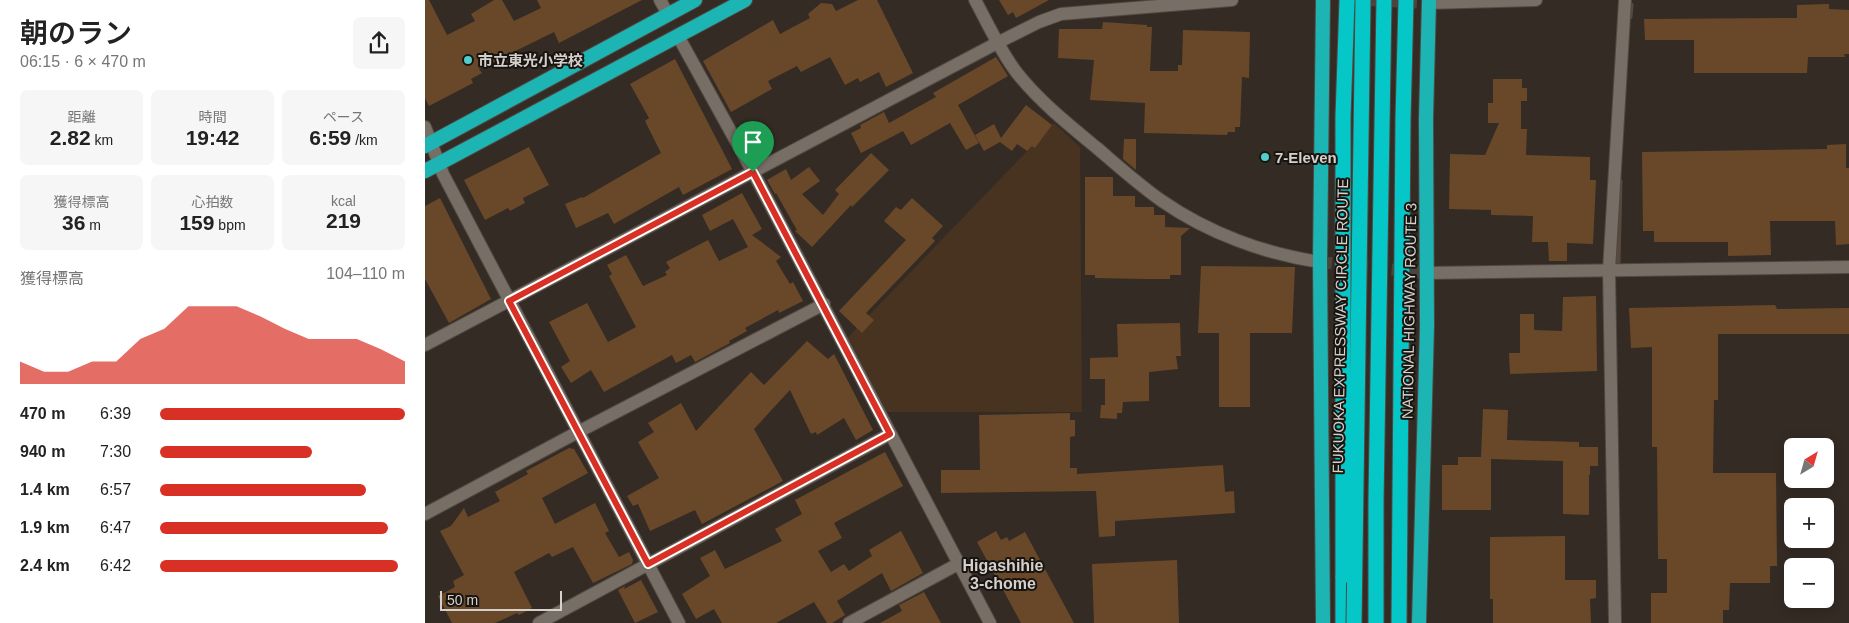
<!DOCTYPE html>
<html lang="ja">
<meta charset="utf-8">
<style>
body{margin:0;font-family:Helvetica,"Noto Sans JP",sans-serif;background:#f6f6f6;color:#222;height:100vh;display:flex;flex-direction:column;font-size:19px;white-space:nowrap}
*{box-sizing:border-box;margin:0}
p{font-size:16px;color:#767676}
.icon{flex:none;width:28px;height:28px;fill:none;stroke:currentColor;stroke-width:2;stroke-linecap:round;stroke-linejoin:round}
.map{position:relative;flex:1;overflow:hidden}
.details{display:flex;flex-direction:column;background:#fff;width:425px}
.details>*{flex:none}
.needle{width:32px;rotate:37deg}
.tools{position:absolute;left:1359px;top:438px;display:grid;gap:10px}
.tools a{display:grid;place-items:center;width:50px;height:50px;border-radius:8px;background:#fff;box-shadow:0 2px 12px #0003;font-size:25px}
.scale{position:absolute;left:15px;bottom:12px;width:122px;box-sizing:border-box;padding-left:5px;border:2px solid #d6d0cc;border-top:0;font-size:14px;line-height:18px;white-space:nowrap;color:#d6d0cc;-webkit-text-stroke:4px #181511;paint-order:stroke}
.pin{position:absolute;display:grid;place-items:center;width:42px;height:42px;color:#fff;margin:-51px -21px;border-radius:50% 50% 50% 0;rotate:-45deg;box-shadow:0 0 5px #0007}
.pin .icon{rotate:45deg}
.round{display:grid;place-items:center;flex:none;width:52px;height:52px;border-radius:8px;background:#f6f6f6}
.headline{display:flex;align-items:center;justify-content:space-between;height:85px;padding:0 20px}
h1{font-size:28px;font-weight:600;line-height:38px}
.figures{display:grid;grid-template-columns:repeat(3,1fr);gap:8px;height:85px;padding:5px 20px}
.figures div{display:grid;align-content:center;border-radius:8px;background:#f6f6f6;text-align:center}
.figures b{font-size:21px;font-weight:600}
.figures small{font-size:14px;font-weight:400}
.figures p{font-size:14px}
.chart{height:140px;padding:10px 20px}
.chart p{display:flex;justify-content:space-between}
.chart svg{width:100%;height:90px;margin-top:5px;fill:#d93025;opacity:.7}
ul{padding:0 20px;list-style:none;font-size:16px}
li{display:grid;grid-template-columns:80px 60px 1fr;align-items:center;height:38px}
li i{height:12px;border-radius:6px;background:#d93025}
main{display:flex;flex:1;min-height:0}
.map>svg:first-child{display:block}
.green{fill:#473320}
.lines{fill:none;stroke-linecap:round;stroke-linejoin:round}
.stream{stroke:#59483d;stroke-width:5}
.building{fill:#694829}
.minor-tunnel{stroke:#4c443d;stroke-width:12;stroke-dasharray:12 6;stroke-linecap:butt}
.minor-casing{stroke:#4f4942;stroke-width:14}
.tertiary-casing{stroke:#4f4942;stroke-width:14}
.trunk-casing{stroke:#4f4942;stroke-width:16}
.motorway-casing{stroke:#4f4942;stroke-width:17}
.minor{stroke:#776e66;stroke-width:12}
.tertiary{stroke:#776e66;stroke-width:12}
.trunk{stroke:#1cb5b4;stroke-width:14}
.motorway{stroke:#05c7c7;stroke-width:15}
.motorway-bridge-casing{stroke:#4f4942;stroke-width:17;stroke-linecap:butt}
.motorway-bridge{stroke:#05c7c7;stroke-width:15}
.route-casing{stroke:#fff;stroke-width:10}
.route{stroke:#d93025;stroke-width:6}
.poi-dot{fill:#52cdcc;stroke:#181511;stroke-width:2}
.labels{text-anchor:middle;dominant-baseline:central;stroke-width:4;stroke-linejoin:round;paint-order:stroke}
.poi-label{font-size:15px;font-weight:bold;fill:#d6d0cc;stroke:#181511;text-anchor:start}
.street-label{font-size:15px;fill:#d6d0cc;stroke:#181511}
.neighbourhood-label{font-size:16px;font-weight:bold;fill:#d6d0cc;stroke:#181511}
</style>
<main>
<section class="details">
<div class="headline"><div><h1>朝のラン</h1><p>06:15 · 6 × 470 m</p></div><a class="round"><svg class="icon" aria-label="share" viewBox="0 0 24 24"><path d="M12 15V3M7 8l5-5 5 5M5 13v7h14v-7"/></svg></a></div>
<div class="figures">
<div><p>距離</p><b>2.82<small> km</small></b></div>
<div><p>時間</p><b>19:42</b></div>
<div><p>ペース</p><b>6:59<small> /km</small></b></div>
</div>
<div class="figures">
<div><p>獲得標高</p><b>36<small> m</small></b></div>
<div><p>心拍数</p><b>159<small> bpm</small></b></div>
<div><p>kcal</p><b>219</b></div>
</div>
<div class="chart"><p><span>獲得標高</span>104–110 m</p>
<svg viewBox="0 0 160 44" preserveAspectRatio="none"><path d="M0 44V33L10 38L20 38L30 33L40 33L50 22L60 17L70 6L80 6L90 6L100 11L110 17L120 22L130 22L140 22L150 27L160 33V44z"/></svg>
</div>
<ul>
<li><b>470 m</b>6:39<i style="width:100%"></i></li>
<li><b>940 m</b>7:30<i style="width:62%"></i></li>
<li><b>1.4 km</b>6:57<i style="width:84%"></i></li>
<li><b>1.9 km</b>6:47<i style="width:93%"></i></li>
<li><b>2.4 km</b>6:42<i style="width:97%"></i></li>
</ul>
</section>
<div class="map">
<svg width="1424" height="623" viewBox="0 0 1424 623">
<rect width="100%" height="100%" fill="#342b24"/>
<!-- green -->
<path class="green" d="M629 123 655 147 657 412H462L423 337Z"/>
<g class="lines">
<!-- stream -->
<g class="stream">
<path d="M1205 17 1206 5"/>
<path d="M1193 263 1195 181"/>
</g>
</g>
<!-- building -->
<g class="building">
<path d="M0 0H4L22 35 50 21 46 14 69 0H77L89 21 116 8 112 0H217L134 43 129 32 54 69 57 73 46 79 48 83 4 106 0 98Z"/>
<path d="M433 0H452L488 73 461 87 454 72 435 82 433 78 420 85 405 57 376 72 372 66 343 81 347 89 306 112 278 61 348 20 355 34 385 18 383 14 396 3 407 4 411 11Z"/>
<path d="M574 0H624L591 18 588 12 583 15Z"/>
<path d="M1404 4V9L1424 10V54H1419L1420 57H1383L1382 73H1269V40H1220L1219 19 1372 18V5Z"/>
<path d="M678 22 722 25V27H727L725 71H753V65H757L758 30 825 32 824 78 817 77 815 127H810V132H803L802 135 719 133 720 103 665 100 669 60 633 58 634 29H677Z"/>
<path d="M571 57 583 76 533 105 554 143 541 150 525 123 486 145 478 131 436 153 426 133 436 128 435 125 459 112 464 123 511 97 508 93Z"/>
<path d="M250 59 307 169 258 195 254 187 189 224 183 213 151 228 140 204 157 197 158 198 236 153 220 121 224 118 205 84Z"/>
<path d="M1068 79H1097V88H1102V101H1096V129H1102L1101 155 1165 157V180H1171L1168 244 1142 243V261H1124L1123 242H1107L1108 216 1066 215V210L1024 209 1025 154 1060 155 1074 123H1063V103H1068Z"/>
<path d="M601 105 627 125 610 148 607 146 602 151 592 144 587 151 575 142 559 151 550 135 569 124 576 138Z"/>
<path d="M699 139H711V170L698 159Z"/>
<path d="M331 143 339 157 331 161 323 147Z"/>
<path d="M1421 144V168H1424V244L1411 245 1410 221H1345L1346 255 1303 256V242H1229V231H1218L1217 152 1402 149V145Z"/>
<path d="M104 147 124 185 98 198 100 203 85 211 83 208 60 220 39 180Z"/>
<path d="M446 153 464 170 427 207 426 205 387 247 370 231 372 230 351 193 350 194 342 180 361 169 366 180 384 167 395 181 377 194 398 215 414 194 410 190Z"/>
<path d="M660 177H688V196H710V207H729V215H740V227L765 228 756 236V275H745V279H721L670 278V275H660Z"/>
<path d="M317 193 337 229 327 235 356 257 351 261 365 284 368 282 378 301 354 313 353 310 320 328 322 331 304 341 305 343 270 362 266 355 251 363 247 355 179 392 166 370 146 383 136 367 145 361 124 322 162 303 183 342 211 327 184 276 187 274 182 265 201 255 218 286 242 275 240 272 245 268 241 262 283 240 294 261 323 247 308 219 285 231 277 215Z"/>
<path d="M15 198 66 299 24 323 0 279V206Z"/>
<path d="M487 198 518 226 507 238 510 241 441 313 449 320 437 333 414 311 481 240 459 221 471 207 476 210Z"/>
<path d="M776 266 870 267 867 333H825V407H794V333H773Z"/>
<path d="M1171 296 1172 371 1085 374 1084 353H1095V314H1109V330L1137 331 1138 297Z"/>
<path d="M1350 305 1352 309 1424 308V334H1293V400H1289L1288 473H1351L1352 566H1345V583H1305L1304 610H1298V623H1226V593H1242V559H1233L1232 447H1227V347L1206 348 1204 308Z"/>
<path d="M755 323 756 356H751L753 369 724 372V401L698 402 697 413H692V419L675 418 676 405H680V379H665V358L693 357 692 324Z"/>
<path d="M382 341 403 359 409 354 448 430 431 440 419 418 392 435 391 432 386 434 365 390 329 429 358 481 277 524 270 510 225 531 213 504 208 506 202 496 234 478 213 442 229 432 223 423 256 403 271 431 326 372 339 385Z"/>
<path d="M1058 409 1083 410 1082 440 1154 442V447H1173V466H1165V475H1164V515L1138 514V461L1066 459V510H1017V465H1033V457H1056Z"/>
<path d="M645 413V420H650V436L645 437V468H652V474L798 465 800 492 809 491 810 513 690 521V536L674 537 671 491 516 493V470H555L554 415Z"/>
<path d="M144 448 149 449 163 473 117 498 130 524 170 503 184 531 180 533 194 557 204 552 208 560 207 564 168 583 148 547 127 557 124 553 89 572 107 608 94 615 92 613 70 623H27L13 596 30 587 28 581 39 575 15 531 26 526 39 508 43 517 75 501 70 492 103 474 101 471Z"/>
<path d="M460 452 478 486 409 523 417 538 393 551 406 572 419 564 424 571 447 556 444 550 476 531 498 573 466 591 457 573 412 601 420 615 407 623H402L389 602 351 623H297L289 609 271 619 257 594 285 576 275 558 290 550 300 569 357 541 350 529 377 514 370 500Z"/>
<path d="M571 531 576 540 582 537 584 541 600 532 649 623H596L552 542Z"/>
<path d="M1140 536V580H1171V598L1165 599 1166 623H1068V599H1065V537Z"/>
<path d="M752 560 754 623H669L667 564Z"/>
<path d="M216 580 233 612 210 623 193 590 200 586 199 589Z"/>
<path d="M499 592 516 623H455L477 611 474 605Z"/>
</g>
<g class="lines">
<!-- minor-tunnel -->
<g class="minor-tunnel">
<path d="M944 0 1004 3"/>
<path d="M895 262 1002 273"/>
</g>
<defs>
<g id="minor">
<path d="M235 0 243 14"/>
<path d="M550 0C563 24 575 51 592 73 614 101 644 125 672 148 693 166 714 185 737 201 783 233 840 254 895 262"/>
<path d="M1004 3 1111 0"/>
<path d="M253 36 328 172 565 623"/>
<path d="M0 127 18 174 254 623"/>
<path d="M1184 270 1200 0"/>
<path d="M0 345 572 43 614 22 636 14 807 0"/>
<path d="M0 514 153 432 399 304"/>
<path d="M114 623 465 434"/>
<path d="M424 623 533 564"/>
</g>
<g id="tertiary">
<path d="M1184 270 1190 623"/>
<path d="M1002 273 1424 267"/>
</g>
<g id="trunk">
<path d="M0 146 270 0"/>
<path d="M0 171 320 0"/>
<path d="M898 623 895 262 898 0"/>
<path d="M994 623 1002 326 1001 119 1004 0"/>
</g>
<path id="motorway" d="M918 623V576"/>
</defs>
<!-- minor casing -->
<use href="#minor" class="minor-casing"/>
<!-- tertiary casing -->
<use href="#tertiary" class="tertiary-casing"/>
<!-- trunk casing -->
<use href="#trunk" class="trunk-casing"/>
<!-- motorway casing -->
<use href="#motorway" class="motorway-casing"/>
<!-- minor -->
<use href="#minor" class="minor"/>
<!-- tertiary -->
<use href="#tertiary" class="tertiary"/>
<!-- trunk -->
<use href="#trunk" class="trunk"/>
<!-- motorway -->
<use href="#motorway" class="motorway"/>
<defs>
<g id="motorway-bridge">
<path d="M918 576V117L922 0"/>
<path d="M929 623 938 0"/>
<path d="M951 623V501L959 0"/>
<path d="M974 623 978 119 981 0"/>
</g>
</defs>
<!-- motorway-bridge casing -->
<use href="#motorway-bridge" class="motorway-bridge-casing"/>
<!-- motorway-bridge -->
<use href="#motorway-bridge" class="motorway-bridge"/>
</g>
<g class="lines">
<defs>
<path id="route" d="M328 172 465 434 223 564 84 301Z"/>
</defs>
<!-- route casing -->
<use href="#route" class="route-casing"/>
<!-- route -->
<use href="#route" class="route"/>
</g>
<!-- markers -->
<g class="poi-dot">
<circle cx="43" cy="60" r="5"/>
<circle cx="840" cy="157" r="5"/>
</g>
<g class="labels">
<!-- poi labels -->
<g class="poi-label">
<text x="53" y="60">市立東光小学校</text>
<text x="850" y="157">7-Eleven</text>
</g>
<!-- street labels -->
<g class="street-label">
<text transform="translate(984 311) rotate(-89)">NATIONAL HIGHWAY ROUTE 3</text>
<text transform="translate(915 326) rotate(-89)">FUKUOKA EXPRESSWAY CIRCLE ROUTE</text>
</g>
<!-- neighbourhood labels -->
<g class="neighbourhood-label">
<text x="578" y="565">Higashihie<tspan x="578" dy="18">3-chome</tspan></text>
</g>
</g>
</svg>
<div class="tools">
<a><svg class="needle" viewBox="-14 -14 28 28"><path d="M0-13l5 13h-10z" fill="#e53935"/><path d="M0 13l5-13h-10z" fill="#767676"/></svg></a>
<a>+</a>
<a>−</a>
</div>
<div class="scale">50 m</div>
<div class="pin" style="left:328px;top:172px;background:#1e9e55"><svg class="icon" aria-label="arrive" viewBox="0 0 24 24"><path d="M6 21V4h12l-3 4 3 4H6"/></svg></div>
</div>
</main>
